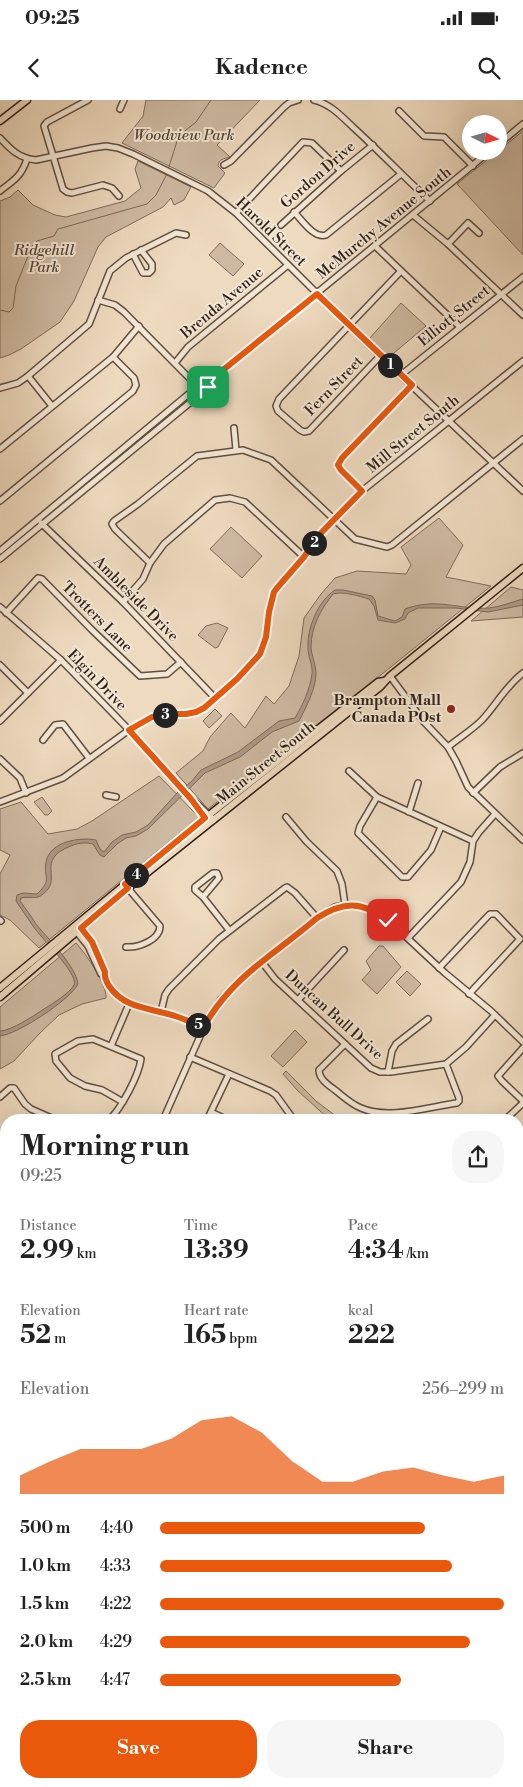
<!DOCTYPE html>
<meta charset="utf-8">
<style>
body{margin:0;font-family:"Libre Bodoni",serif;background:#f6f6f6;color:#222;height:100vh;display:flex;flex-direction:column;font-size:19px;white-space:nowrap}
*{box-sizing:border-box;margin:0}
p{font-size:16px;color:#767676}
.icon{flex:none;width:28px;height:28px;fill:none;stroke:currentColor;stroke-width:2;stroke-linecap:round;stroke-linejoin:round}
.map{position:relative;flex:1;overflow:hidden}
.sheet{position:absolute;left:0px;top:1014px;width:524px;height:674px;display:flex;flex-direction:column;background:#fff;border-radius:20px 20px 0 0;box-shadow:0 5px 20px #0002}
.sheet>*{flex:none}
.needle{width:32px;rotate:95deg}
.tools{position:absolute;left:462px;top:15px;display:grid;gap:10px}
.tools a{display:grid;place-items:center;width:45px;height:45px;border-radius:50%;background:#fff;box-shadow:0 5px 20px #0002;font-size:25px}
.pin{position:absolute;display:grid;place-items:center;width:42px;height:42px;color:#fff;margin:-21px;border-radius:10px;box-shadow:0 2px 8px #0006}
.km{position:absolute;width:25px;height:25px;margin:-12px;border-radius:50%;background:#222;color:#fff;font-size:14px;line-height:25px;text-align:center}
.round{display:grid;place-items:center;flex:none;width:52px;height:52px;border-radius:20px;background:#f6f6f6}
.head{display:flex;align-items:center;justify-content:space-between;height:85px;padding:0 20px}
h1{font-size:28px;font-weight:700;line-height:38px}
.figures{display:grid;grid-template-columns:repeat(3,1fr);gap:8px;height:85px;padding:5px 20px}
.figures div{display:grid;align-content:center}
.figures b{font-size:25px;font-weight:700}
.figures small{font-size:14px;font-weight:400}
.figures p{font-size:14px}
.chart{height:140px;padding:10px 20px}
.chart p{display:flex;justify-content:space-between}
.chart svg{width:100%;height:90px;margin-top:5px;fill:#ea580c;opacity:.7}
.button{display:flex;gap:10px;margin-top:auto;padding:10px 20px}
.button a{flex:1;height:58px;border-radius:20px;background:#ea580c;color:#fff;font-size:20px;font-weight:700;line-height:58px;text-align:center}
.button a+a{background:#f6f6f6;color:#222}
ul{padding:0 20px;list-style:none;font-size:16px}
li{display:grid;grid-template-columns:80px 60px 1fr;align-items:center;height:38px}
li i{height:12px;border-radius:6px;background:#ea580c}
.status{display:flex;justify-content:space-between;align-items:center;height:35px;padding:0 25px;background:#fff;direction:ltr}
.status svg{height:14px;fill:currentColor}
header{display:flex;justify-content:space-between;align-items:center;height:65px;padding:0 20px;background:#fff;font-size:22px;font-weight:700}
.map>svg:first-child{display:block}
.green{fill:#cebaa2;stroke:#806c5c}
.water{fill:#ae9a86;stroke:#7c6959}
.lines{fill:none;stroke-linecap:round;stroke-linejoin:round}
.stream{stroke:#7c6959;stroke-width:1}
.minor-casing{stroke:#604e40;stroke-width:8}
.major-casing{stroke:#311f16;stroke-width:9}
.minor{stroke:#f4e7d5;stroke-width:5}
.major{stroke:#eedabf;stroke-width:6}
.route-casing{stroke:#fff;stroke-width:10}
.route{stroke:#ea580c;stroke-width:6}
.poi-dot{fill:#8f2418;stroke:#f4e7d5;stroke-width:2}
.labels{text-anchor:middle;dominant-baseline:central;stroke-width:4;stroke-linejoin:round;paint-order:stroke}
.park-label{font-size:15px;font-style:italic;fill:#584639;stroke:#f4e7d5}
.street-label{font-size:15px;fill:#311f16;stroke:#f4e7d5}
.poi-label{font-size:15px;font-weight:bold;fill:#311f16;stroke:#f4e7d5;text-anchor:end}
</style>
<div class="status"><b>09:25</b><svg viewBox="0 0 49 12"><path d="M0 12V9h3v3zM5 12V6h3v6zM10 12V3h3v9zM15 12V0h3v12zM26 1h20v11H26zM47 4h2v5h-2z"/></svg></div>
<header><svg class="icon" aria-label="back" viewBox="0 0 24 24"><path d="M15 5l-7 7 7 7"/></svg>Kadence<svg class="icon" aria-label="search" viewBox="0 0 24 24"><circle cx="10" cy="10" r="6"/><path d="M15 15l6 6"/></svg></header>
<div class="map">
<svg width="523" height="1687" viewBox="0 0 523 1687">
<rect width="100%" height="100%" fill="#eedabf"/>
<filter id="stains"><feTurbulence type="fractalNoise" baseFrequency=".004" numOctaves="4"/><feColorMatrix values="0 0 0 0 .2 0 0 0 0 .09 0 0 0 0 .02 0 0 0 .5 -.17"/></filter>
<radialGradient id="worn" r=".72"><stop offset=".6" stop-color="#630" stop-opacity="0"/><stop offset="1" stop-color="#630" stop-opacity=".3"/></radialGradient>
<!-- green -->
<g class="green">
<path d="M146 0H260L217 45 230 57C223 59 219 59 218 66L225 73 214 88 122 43 143 16Z"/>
<path d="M523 31V155L457 84Z"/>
<path d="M138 61 191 87 184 100 174 105 171 98 163 107 106 137 98 147 74 201 60 222 21 249 9 255 0 258V101L10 97 18 90 33 105 55 115 66 117 125 101 141 88 135 69Z"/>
<path d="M220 143 244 164 233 176 209 155Z"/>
<path d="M401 203 426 226 388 258 369 239Z"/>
<path d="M439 418 463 445 446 477 491 486 371 583 208 709 176 673 203 651 210 637 231 613 245 628 266 596 274 604 289 586 299 556 304 518 321 494 335 478 357 471 406 474 411 465 401 447Z"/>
<path d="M231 427 262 456 242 478 210 449Z"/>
<path d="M511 487 523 490V517L471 521Z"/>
<path d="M217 523 228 528 218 547 215 548 198 535 206 526Z"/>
<path d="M215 609 222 616 209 628 203 621Z"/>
<path d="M159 676 199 717 39 848 10 820 0 815V774L10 755 0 750V709L21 702 48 734 77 729 92 721Z"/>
<path d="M42 697 52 711 48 715H45L34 702Z"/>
<path d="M76 843C86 854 107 884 106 898L82 904 59 915 40 933 14 961 0 969V907Z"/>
<path d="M379 846H383L401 867 377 894 362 880 371 870 366 861Z"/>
<path d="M407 871 421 884 410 896 396 882Z"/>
<path d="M295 930 307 942 283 967 271 956Z"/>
<path d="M286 971 316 1001 341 1020H330L297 990 283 974Z"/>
</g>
<!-- water -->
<path class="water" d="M335 490H343L372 496 375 500 378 516 395 521 402 517 405 509C438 497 458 510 489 508 500 507 512 502 523 499V505L488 512 456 508H418L408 513 405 519 395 523 378 520 374 506 369 499C358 496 344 491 333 494 321 509 311 527 311 547 311 555 316 564 316 573 316 589 306 607 299 621L272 632 240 657 205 673 148 729 136 736 126 738 117 744 104 757 100 755 93 744C85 742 78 743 71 746 34 760 64 779 43 794 37 800 29 796 21 798L20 801C26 809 31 816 36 824 48 839 76 866 78 884 70 900 18 934 0 936V931C11 931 35 915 44 909 52 904 70 893 74 885 79 874 40 837 33 826 27 818 22 809 16 801L17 795 23 793 37 794C53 779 43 778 46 762 50 741 80 737 96 740L100 749 104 752 112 742 122 735 136 732 148 725 178 692 191 682 201 670 238 652 279 621 295 618C303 605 310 589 312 574 313 565 308 557 308 548 307 528 318 501 335 490Z"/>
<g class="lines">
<!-- stream -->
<g class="stream">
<path d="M168 70 177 41 186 30 196 22 211 0"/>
<path d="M0 210 9 212 13 208 16 186 32 146 37 141 54 136 58 129 147 104 156 95 167 74"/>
</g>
<defs>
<g id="minor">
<path d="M88 0 47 22 44 26 63 89 67 92 72 93 103 85 112 88 119 96"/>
<path d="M314 0C331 4 342 17 354 28 380 52 404 77 430 101"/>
<path d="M120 9 124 0"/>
<path d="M399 11 424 36 444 37 473 66"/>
<path d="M0 38C11 50 19 58 36 60L92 48 106 46 118 48 133 54 208 91 236 113 380 256 523 391"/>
<path d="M499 44 523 24"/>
<path d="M224 65 231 61 284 7 289 3 298 0"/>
<path d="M0 91C14 80 21 77 27 59"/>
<path d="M294 112C302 120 314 139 326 135L401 74"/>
<path d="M236 113 303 42 312 43 341 71"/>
<path d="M413 115 448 144 523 215"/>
<path d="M281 125 341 71 373 45"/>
<path d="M448 144 468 123 479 133"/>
<path d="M375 146 460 227"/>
<path d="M133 154 143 173H149L152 170V164L141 150"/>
<path d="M98 200 115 205 124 212 200 289"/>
<path d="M380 256 309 331 304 332 300 330 278 311 276 306 279 299 401 171"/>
<path d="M175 263 188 247 288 165"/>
<path d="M401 275 523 177"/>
<path d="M28 276 52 306"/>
<path d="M0 288 18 283 28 276 89 224 110 171 126 158 176 133 186 135"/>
<path d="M234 328 236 350"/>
<path d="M0 349 113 257 139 226"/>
<path d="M362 391 341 370 339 365 342 358 413 285"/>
<path d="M0 401 133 291 136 285 134 278 113 257"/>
<path d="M41 423 123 502 215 598"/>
<path d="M0 451 203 282 223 270 490 51"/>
<path d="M0 459 203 292 219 274"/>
<path d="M150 463 115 429 112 424 114 421 138 404 197 356 243 350 271 360 355 439 387 447 392 445 523 339"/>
<path d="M123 502 143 479 150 463 164 444 215 400 230 398 245 402 304 457"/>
<path d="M0 507 61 560 133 634 191 699 207 719"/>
<path d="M6 513 38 478 42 479 92 530 140 576 167 574 181 562"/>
<path d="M0 565 28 593"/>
<path d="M390 576 424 622 448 647 456 661 468 687 523 740"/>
<path d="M0 621 61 560"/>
<path d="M43 640 55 625 63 624 89 658"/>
<path d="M448 647C459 638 472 630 482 620 496 605 506 586 523 573"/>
<path d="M0 659 20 678 26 693"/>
<path d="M349 671 377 697 473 741"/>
<path d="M473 693 500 667 523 653"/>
<path d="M106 695 116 697"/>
<path d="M377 697 360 726 358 733 402 777H408L431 750 441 727"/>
<path d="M194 701 214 720"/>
<path d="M0 702 63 678 129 630 152 617 170 614H187L204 608 237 579 260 554 266 537 269 512 274 492 281 483 304 457 321 433 362 391 523 261"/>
<path d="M409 712 418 683"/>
<path d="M286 717 306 741 337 771 342 784 345 805"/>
<path d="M203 797 195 790V787L213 773H217L219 778 203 797 229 830"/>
<path d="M0 820 1 821"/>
<path d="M79 825 92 842 105 872C104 877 106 881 109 886 125 910 154 908 178 917 187 920 195 924 203 928"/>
<path d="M75 830 88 846 101 874 104 875"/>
<path d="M408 838 461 782 470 762 473 741 479 732 495 714"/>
<path d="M126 847C138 848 160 840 160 826L126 786"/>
<path d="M262 862 275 879 371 968 380 972H391L446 964 466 947 495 915"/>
<path d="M439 868 487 817 490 814H496L520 839 469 894"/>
<path d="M298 900 344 850"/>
<path d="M161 912 165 895 169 889 219 839 285 788 287 787 295 793 317 818"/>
<path d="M345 944 319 970C319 979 328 985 335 990 344 997 351 1004 361 1008 388 1020 428 1007 457 1003L459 1001V998L446 964"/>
<path d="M111 946 129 904"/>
<path d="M523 948 498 976 502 981 523 1001"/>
<path d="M190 957 270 991 276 995 294 1020"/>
<path d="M388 972 392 951 396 944 428 919"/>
<path d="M0 997 10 988H14L25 1004 31 1009 56 1020"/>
<path d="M211 1012 228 1020"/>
<path d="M109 1020C121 1009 139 975 141 959L93 939 78 941 55 954 56 961 70 978 85 986 102 990 123 1002"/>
<path d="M163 1020 205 925 221 899 245 875 317 818 335 807 345 805 364 807 378 813 388 820 445 873 491 911 523 942"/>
<path d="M207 1020 229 974"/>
<path d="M505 1020 523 1003"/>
<path d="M0 1049 6 1050"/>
<path d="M518 1051 523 1056"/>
<path d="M0 1096H6"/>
<path d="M518 1110 523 1118"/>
<path d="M518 1143 523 1140"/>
<path d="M0 1152 6 1104"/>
<path d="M0 1154 1 1165 6 1180"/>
<path d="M518 1192 523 1189"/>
<path d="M518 1247 523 1255"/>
<path d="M0 1261 6 1267"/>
<path d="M0 1333 6 1339"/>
<path d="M0 1383 6 1379"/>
<path d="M0 1470 6 1469"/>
<path d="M6 1594C0 1612 0 1631 6 1648"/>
<path d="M518 1605 523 1611"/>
<path d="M32 1681 37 1687"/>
<path d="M87 1681V1682"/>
<path d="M21 1687 27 1681"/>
</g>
<g id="major">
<path d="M0 21 27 0"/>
<path d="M0 888 209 715 378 582 384 581"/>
<path d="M0 897 128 788 380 587 390 576 523 468"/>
<path d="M0 1307 6 1313"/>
<path d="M0 1317 6 1323"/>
<path d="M518 1334 523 1329"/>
<path d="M384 1681 390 1687"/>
<path d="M396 1681 402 1687"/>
<path d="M119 1687 126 1681"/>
</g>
</defs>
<!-- minor casing -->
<use href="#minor" class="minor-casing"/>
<!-- major casing -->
<use href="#major" class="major-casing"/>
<!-- minor -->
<use href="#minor" class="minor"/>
<!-- major -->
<use href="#major" class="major"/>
</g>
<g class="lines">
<defs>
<path id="route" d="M208 287 223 270 317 194 412 285 342 358 338 365 341 370 362 391 321 433 304 457 277 488 274 492 269 512 266 537 260 554 237 579 204 608 196 612 186 614H170L152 617 129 630 191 699 205 718 125 784 128 788 81 828 92 842 105 872C104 877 106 881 109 886 125 910 154 908 178 917 187 920 195 924 203 928 232 876 274 855 317 818 344 801 361 801 388 820"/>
</defs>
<!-- route casing -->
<use href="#route" class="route-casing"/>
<!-- route -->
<use href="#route" class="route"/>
</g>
<!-- markers -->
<circle class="poi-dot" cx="451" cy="609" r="5"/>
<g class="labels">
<!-- park labels -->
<g class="park-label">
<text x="184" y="35">Woodview Park</text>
<text x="44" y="150">Ridgehill<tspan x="44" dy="17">Park</tspan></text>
</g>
<!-- street labels -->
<g class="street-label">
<text transform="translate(318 75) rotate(-41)">Gordon Drive</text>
<text transform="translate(384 123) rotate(-39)">McMurchy Avenue South</text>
<text transform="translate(271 132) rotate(44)">Harold Street</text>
<text transform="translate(222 203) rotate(-40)">Brenda Avenue</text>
<text transform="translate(454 216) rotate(-39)">Elliott Street</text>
<text transform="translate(334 286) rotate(-46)">Fern Street</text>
<text transform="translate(413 334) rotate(-39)">Mill Street South</text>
<text transform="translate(136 499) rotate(45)">Ambleside Drive</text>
<text transform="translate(97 517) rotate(45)">Trotters Lane</text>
<text transform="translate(97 580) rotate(46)">Elgin Drive</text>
<text transform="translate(266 663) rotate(-39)">Main Street South</text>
<text transform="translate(334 915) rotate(42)">Duncan Bull Drive</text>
</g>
<!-- poi labels -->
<g class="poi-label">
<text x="441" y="600">Brampton Mall<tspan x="441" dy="17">Canada P0st</tspan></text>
</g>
</g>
<rect width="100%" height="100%" filter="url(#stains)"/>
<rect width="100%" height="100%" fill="url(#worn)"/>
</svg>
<div class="tools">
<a><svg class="needle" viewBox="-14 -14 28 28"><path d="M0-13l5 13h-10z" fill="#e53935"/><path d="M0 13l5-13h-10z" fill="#767676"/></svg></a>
</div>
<div class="pin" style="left:208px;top:287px;background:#1e9e55"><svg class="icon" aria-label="arrive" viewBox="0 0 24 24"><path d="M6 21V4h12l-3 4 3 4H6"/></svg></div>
<div class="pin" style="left:388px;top:820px;background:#d93025"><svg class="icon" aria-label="check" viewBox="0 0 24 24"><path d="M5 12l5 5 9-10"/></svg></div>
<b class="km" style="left:390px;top:265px">1</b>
<b class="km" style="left:314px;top:443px">2</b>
<b class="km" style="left:165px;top:615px">3</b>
<b class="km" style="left:136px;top:775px">4</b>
<b class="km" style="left:198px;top:925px">5</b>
<section class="sheet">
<div class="head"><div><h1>Morning run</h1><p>09:25</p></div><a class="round"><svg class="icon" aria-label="share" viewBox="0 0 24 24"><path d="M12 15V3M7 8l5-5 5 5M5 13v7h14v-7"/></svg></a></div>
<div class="figures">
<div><p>Distance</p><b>2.99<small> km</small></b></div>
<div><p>Time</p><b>13:39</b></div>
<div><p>Pace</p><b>4:34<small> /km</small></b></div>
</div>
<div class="figures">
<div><p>Elevation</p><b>52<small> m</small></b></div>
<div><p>Heart rate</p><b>165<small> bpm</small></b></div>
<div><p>kcal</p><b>222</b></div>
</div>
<div class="chart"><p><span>Elevation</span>256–299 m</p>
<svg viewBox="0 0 160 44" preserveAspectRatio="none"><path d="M0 44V35L10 28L20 22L30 22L40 22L50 17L60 8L70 6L80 14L90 28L100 38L110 38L120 33L130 31L140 35L150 38L160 35V44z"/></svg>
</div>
<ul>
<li><b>500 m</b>4:40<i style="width:77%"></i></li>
<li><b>1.0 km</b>4:33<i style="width:85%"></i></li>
<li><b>1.5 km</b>4:22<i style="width:100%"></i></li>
<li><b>2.0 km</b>4:29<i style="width:90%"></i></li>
<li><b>2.5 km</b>4:47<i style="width:70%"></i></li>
</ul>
<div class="button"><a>Save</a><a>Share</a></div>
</section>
</div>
